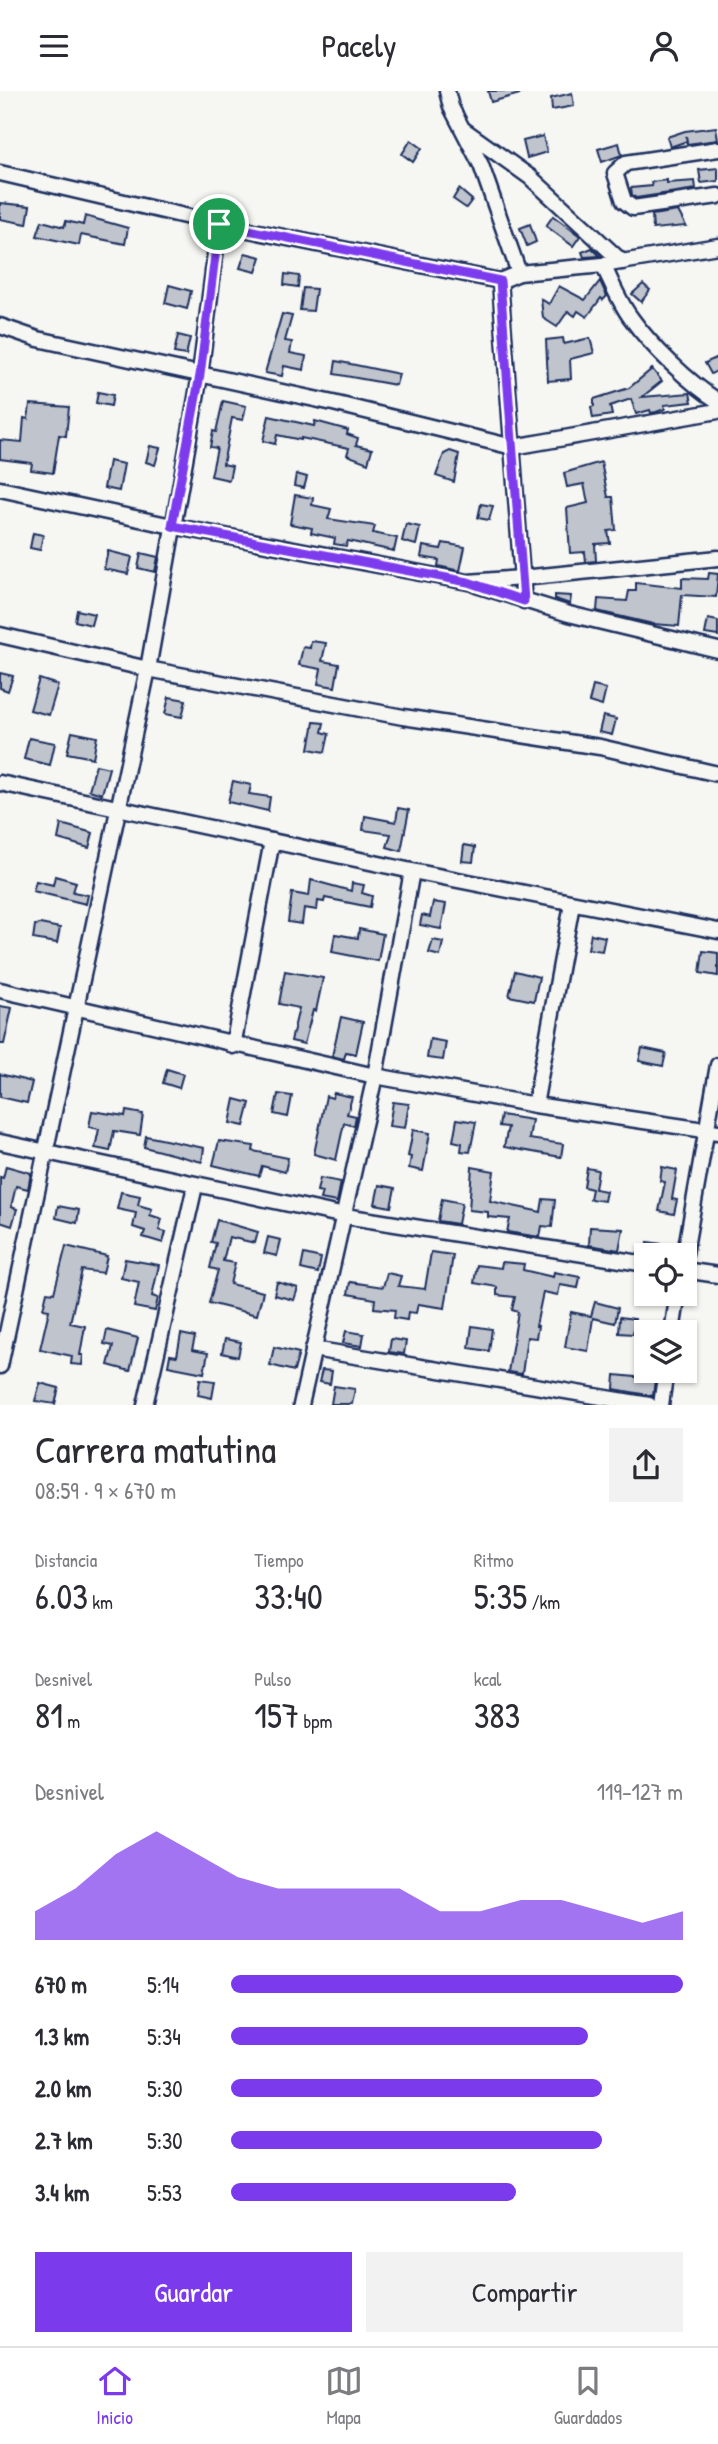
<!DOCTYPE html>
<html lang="es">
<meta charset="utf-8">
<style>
body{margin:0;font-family:"Patrick Hand",sans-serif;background:#f2f2f3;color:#2b2b33;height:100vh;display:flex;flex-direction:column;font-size:26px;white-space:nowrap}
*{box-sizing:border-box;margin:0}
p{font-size:23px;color:#7c7c81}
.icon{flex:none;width:38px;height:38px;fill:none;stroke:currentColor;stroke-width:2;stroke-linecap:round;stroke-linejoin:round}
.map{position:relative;height:1314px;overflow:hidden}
.details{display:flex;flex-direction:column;background:#fff;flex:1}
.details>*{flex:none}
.tools{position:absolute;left:634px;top:1152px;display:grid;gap:14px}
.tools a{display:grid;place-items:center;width:63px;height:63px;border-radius:0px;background:#fff;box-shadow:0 2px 5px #0004;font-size:35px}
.pin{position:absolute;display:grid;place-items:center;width:60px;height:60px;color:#fff;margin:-30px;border:4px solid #fff;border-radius:50%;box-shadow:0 2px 7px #0007}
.round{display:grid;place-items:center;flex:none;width:74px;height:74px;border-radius:0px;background:#f2f2f3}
.head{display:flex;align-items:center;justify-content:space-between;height:119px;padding:0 35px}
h1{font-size:38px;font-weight:600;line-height:52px}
.stats{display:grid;grid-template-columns:repeat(3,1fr);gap:10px;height:119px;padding:7px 35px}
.stats div{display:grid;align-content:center}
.stats b{font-size:35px;font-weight:600}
.stats small{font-size:19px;font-weight:400}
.stats p{font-size:19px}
.chart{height:196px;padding:14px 35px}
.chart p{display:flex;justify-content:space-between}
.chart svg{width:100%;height:126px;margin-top:7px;fill:#7c3aed;opacity:.7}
.button{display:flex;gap:14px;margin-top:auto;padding:14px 35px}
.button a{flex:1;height:80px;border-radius:0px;background:#7c3aed;color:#fff;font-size:28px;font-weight:600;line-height:80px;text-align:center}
.button a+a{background:#f2f2f3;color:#2b2b33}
ul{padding:0 35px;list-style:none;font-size:23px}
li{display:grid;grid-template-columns:112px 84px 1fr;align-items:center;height:52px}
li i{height:18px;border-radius:9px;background:#7c3aed}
header{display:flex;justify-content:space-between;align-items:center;height:91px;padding:0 35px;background:#fff;font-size:32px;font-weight:600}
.dock{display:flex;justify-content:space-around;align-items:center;height:98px;border-top:2px solid #e1e1e2;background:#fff;font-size:19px;color:#7c7c81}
.dock a{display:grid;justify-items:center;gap:4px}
.dock .current{color:#7c3aed}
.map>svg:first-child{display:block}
.building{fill:#c0c4cd;stroke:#1b2f5e;stroke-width:2}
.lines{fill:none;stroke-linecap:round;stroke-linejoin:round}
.minor-casing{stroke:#1b2f5e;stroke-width:19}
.minor{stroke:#f6f6f2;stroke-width:14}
.route-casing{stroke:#fff;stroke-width:14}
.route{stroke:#7c3aed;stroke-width:9}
</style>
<header><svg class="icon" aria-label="menu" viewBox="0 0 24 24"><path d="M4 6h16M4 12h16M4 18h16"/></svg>Pacely<svg class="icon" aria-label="person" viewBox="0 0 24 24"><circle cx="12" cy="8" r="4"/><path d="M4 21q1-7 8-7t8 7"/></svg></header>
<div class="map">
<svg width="718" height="1314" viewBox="0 0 718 1314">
<rect width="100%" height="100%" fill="#f6f6f2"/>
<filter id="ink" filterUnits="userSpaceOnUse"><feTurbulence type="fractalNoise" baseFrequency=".0143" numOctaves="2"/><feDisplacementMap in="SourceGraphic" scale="14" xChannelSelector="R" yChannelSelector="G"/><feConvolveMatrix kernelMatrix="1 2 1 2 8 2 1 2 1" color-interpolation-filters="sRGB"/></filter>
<g filter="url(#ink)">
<!-- building -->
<g class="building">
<path d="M488 0H520V3L491 11Z"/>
<path d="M572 2 574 15 552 19 551 7Z"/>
<path d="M716 36 718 49 687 53 686 45 687 50 670 56 667 46 685 40Z"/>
<path d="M543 45 547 61 527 67 523 50Z"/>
<path d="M411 49 422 57 413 71 402 63Z"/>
<path d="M619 52 622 64 602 71 598 58Z"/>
<path d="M718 77V90L701 92 699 79Z"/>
<path d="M667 89V92L695 90 696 98 636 107 632 104 631 97 652 95 651 91Z"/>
<path d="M459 98 472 109 466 117 453 108Z"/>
<path d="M0 112 30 115 27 133 0 128Z"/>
<path d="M678 120 686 135 653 138 652 124Z"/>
<path d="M85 125 128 137 125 153 81 144 79 154 37 145 42 130 64 136 66 130 83 134Z"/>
<path d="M553 125 580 145 573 155 546 135Z"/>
<path d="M530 133 536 151 527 155 520 137Z"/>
<path d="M592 157 600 165 584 166 582 161Z"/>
<path d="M245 162 261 166 256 181 240 177Z"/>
<path d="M285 183 299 185 298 196 284 194Z"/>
<path d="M600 190 607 205 603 209 601 207 587 226 578 220 575 225 568 220 557 236 543 227 541 208 549 213 559 195 585 209Z"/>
<path d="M643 193 650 199 641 211 632 203Z"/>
<path d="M169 194 191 200 187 218 165 212Z"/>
<path d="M303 197 316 198 313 220 300 219Z"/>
<path d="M282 223 292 225 285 250 292 251 290 262 306 265 304 279 284 275 282 285 265 282Z"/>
<path d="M178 244 190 247 186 264 174 262Z"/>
<path d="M563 247 564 253 590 247 594 262 570 268 571 288 548 290 546 249Z"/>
<path d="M718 266V279L711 283 705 272Z"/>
<path d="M336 270 399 283 396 294 334 283Z"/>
<path d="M652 278 662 290 642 306 690 302 692 311 664 314 665 318 656 321 651 322 650 319 636 323 631 308 610 315 612 324 593 327 591 316 594 315V308L629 297Z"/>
<path d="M98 301 113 304 111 315 96 312Z"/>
<path d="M223 310 246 315 243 329 232 327 223 373 232 375 229 389 211 385 217 357 210 356 213 340 216 341Z"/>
<path d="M30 313 69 316 66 345 59 344 53 382 31 379 32 372 0 368V349L22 351 24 327 28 328Z"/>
<path d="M269 325 314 335 315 330 348 339 347 343 358 347 356 354 372 358 368 372 347 364 349 357 301 347V349L277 344 275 353 263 350Z"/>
<path d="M150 355 160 357 155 374 146 371Z"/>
<path d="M450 360 459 363 454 391 436 385 444 363Z"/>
<path d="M109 370 124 373 119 400 104 397Z"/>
<path d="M601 371 608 406H613L616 439 608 440 610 452 595 453 596 470 586 471 585 461 570 462 567 417 588 412 584 393 567 396 564 382Z"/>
<path d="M296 383 307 386 304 397 294 395Z"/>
<path d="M295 404 313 407 312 414 331 418 328 428 375 435 373 442 397 447 394 460 348 450 346 455 334 453 335 447 311 442 312 437 290 433Z"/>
<path d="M481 413 493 415 489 429 478 427Z"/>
<path d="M406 433 420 436 416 454 402 450Z"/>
<path d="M33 442 43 444 40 459 30 457Z"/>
<path d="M443 452 465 456 460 480 438 475 439 469 421 466 423 455 441 458Z"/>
<path d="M108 460 132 466 128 483 104 478Z"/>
<path d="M141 462 158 466 155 481 138 477Z"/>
<path d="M709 482 718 483 716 506 682 504 679 535 653 533 597 520 598 508 627 510 629 500H636V492L682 497V487L708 488Z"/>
<path d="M555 504 571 505 570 513 555 508Z"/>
<path d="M77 519 94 523 91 534 75 530Z"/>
<path d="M708 528 718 530V545L705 543Z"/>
<path d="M311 550 326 552 322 570 339 573 335 596 318 593 321 578 299 574 303 556 310 557Z"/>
<path d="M0 582 13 585 8 600 0 597Z"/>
<path d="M39 588 58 594 49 624 30 619Z"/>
<path d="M593 595 606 598 602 615 589 611Z"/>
<path d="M169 606 186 609 182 626 165 623Z"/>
<path d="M603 625 616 628 612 644 599 641Z"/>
<path d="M314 631 324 632 322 641 329 643 325 661 309 658Z"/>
<path d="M72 641 97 646 93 667 67 662Z"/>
<path d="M29 647 55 652 50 674 24 668Z"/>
<path d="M96 674 109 677 102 703 89 699Z"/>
<path d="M233 690 251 694 249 703 270 706 268 720 228 711Z"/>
<path d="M398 717 409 719 401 760 387 756 391 743 363 739 365 725 396 731Z"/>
<path d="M61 733 93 742 89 757 58 748Z"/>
<path d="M464 754 475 756 473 771 462 770Z"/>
<path d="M55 785 76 791 73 801 88 804 86 813 33 800 36 790 53 794Z"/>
<path d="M311 789 351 800 352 792 364 794 362 802 372 805 370 816 325 807 324 811 318 810 317 819 304 817 302 833 288 831 292 802 309 805Z"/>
<path d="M433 811 446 813 441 838 420 834 422 824 430 826Z"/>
<path d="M40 833 60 837 57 852 33 848 35 834Z"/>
<path d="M359 838 383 843 378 870 332 861 335 843 358 847Z"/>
<path d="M591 843 605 846 602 860 588 858Z"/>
<path d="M433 849 443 851 440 865 429 862Z"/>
<path d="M703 860 718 862V885L700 882Z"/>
<path d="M285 880 323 887 316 920 313 919 304 953 291 950 299 917 279 913Z"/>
<path d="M515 880 539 886 534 910 509 905Z"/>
<path d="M0 915 12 917 4 953H0Z"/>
<path d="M341 926 363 931 356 963 346 961 344 968 332 965Z"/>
<path d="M430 948 446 951 443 969 427 967Z"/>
<path d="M642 957 666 962 663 975 639 970Z"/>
<path d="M167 978 183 983 179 997 163 992Z"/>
<path d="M0 983 32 991 27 1012 0 1006Z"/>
<path d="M334 1002 352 1006 347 1023 356 1025 354 1035 344 1032 336 1069 314 1063 326 1005 332 1007Z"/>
<path d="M278 1003 292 1005 288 1026 274 1023Z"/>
<path d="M235 1008 250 1012 244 1035 230 1032Z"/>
<path d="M393 1011 409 1013 405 1037 389 1035Z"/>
<path d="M92 1020 125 1025 126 1020 143 1023 140 1044 114 1040 110 1060 95 1057 99 1038 89 1036Z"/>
<path d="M501 1024 532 1029 529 1048 563 1053 561 1066 504 1056 508 1036 499 1035Z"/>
<path d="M457 1028 476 1031 470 1061 461 1060 462 1052 453 1050Z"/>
<path d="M413 1039 430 1042 423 1080 409 1077 411 1066 408 1065Z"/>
<path d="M146 1045 204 1057 202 1071 144 1056Z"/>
<path d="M219 1050 254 1055 253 1060 288 1067 285 1081 262 1075 259 1085 213 1074Z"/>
<path d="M6 1075 31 1082 28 1098 16 1095 11 1116 17 1118 12 1135 0 1131V1086L3 1087Z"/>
<path d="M472 1076 494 1080 490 1110 541 1121 543 1108 555 1109 552 1136 542 1135 540 1146 507 1141 510 1128 488 1126V1121L469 1119Z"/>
<path d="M662 1076 677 1079 672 1108 677 1109 674 1123 659 1120 665 1091 660 1090Z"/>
<path d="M587 1077 598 1079 595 1098 606 1100 604 1110 590 1108 592 1098 584 1096Z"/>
<path d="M320 1087 341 1091 337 1111 320 1108 322 1101 317 1100Z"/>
<path d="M379 1094 395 1097 391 1116 375 1113Z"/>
<path d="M121 1101 140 1105 138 1114 152 1118 150 1124 162 1128 159 1139 166 1141 163 1152 143 1146 145 1140 133 1136 136 1122 117 1118Z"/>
<path d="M442 1108 462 1112 458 1133 438 1130Z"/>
<path d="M58 1115 79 1119 77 1132 56 1127Z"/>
<path d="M217 1129 258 1141 255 1152 229 1146 223 1170 235 1172 230 1193 263 1201 257 1224 209 1212 218 1179 210 1177 216 1152 211 1151Z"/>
<path d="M590 1136 623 1138 619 1159 589 1154Z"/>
<path d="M268 1146 281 1149 277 1165 264 1162Z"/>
<path d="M648 1151 676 1155 675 1164 646 1163Z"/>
<path d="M66 1155 107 1165 103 1182 82 1179 70 1232 85 1235 80 1264H83L82 1274 71 1273 72 1265 40 1258 49 1219 43 1218 47 1201 54 1202Z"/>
<path d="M431 1161 453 1164 445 1217 418 1213 416 1222 408 1221 407 1229 394 1227 395 1219 374 1217 375 1208 348 1203 350 1191 383 1196 387 1182 401 1185 398 1195 425 1198Z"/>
<path d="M304 1163 321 1167 318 1182 301 1178Z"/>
<path d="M125 1168 159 1174 152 1205 158 1207 155 1220 134 1216 139 1191 121 1187Z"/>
<path d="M502 1171 524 1173 523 1179 553 1186 554 1181 580 1186 578 1197 560 1194 558 1204 543 1201 536 1235H538L536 1247 527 1246 522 1283 508 1281 518 1221 512 1219 515 1206 497 1204V1196L474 1192 477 1174 501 1177Z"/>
<path d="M277 1191 298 1197 294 1209 274 1204Z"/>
<path d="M595 1211 618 1217 615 1232 593 1227 588 1260 565 1256 571 1221 591 1225Z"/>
<path d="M620 1226 635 1228 633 1243 619 1242Z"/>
<path d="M472 1235 492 1238 489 1260 469 1257Z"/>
<path d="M107 1239 138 1247 130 1280 108 1274 113 1255 104 1253Z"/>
<path d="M346 1240 364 1243 362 1255 343 1252Z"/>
<path d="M181 1243 195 1246 192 1259 208 1262 204 1282 168 1275 170 1264 177 1265Z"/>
<path d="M225 1248 241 1251 238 1266 222 1262Z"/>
<path d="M391 1248 406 1250 404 1263 389 1261Z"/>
<path d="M274 1256 299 1262 294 1280 270 1274Z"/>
<path d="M322 1279 332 1280 330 1293 319 1291Z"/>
<path d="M615 1284 655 1288 653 1305 614 1298Z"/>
<path d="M200 1288 215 1290 212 1307 198 1304Z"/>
<path d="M40 1292 59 1297 55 1313 35 1310Z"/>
<path d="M334 1295 355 1298 352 1313H331Z"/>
</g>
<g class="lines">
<defs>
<g id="minor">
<path d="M447 0 451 16 481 74 519 182"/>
<path d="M464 39 530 86 622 171"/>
<path d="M718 58 626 72 615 82 624 110 633 117 718 105"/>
<path d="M0 82 219 133"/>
<path d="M718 155 603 174 519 182 500 190 522 487 718 467"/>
<path d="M603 174C612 192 619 211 631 227 651 255 689 292 718 310"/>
<path d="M0 235 38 248 333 312 513 356 718 320"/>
<path d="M0 398 172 435 468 491 522 487 524 510"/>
<path d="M476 494 569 523 718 559"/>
<path d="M0 544 148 578 403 626 600 656 718 683"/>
<path d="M0 692 412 780 375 985 301 1314"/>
<path d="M412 780 718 840"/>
<path d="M0 899 375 985 535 1014 718 1041"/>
<path d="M233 955 272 750"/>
<path d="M535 1014 572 813"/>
<path d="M0 1051 345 1125 646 1173"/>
<path d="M684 1168 718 974"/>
<path d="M684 1179 718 1184"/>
<path d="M672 1241 678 1202"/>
<path d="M313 1258 649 1314"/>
<path d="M0 1275 148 578 200 284 219 133 500 190"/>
<path d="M145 1314 195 1095"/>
<path d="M661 1314 666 1279"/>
</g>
</defs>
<!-- minor casing -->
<use href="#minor" class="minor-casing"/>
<!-- minor -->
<use href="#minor" class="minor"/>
</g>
</g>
<g class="lines" filter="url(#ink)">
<defs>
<path id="route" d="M219 133 500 190 524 510 468 491 172 435 200 284Z"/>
</defs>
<!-- route casing -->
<use href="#route" class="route-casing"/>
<!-- route -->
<use href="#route" class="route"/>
</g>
</svg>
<div class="tools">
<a><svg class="icon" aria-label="locate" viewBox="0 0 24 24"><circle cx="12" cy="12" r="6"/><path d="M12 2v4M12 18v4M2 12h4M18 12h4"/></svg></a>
<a><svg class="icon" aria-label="layers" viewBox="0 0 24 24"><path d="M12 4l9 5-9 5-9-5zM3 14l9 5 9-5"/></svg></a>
</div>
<div class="pin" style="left:219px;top:133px;background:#1e9e55"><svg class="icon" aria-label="arrive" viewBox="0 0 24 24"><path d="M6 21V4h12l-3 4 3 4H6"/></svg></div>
</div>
<section class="details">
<div class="head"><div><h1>Carrera matutina</h1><p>08:59 · 9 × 670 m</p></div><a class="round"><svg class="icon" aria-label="share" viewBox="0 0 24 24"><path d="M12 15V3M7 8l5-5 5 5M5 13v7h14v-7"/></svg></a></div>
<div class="stats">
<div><p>Distancia</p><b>6.03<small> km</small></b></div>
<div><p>Tiempo</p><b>33:40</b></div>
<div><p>Ritmo</p><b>5:35<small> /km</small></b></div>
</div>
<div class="stats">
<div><p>Desnivel</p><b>81<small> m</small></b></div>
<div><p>Pulso</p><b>157<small> bpm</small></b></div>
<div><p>kcal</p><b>383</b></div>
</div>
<div class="chart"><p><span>Desnivel</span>119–127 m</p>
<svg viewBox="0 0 160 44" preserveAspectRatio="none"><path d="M0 44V34L10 26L20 14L30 6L40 14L50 22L60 26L70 26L80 26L90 26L100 34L110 34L120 30L130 30L140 34L150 38L160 34V44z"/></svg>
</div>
<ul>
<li><b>670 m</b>5:14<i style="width:100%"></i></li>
<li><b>1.3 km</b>5:34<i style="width:79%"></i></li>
<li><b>2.0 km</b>5:30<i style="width:82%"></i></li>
<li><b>2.7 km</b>5:30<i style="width:82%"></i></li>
<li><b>3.4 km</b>5:53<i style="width:63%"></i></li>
</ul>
<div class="button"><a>Guardar</a><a>Compartir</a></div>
</section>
<nav class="dock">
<a class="current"><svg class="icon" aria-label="home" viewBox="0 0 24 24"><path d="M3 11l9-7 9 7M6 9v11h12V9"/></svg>Inicio</a>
<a><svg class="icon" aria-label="map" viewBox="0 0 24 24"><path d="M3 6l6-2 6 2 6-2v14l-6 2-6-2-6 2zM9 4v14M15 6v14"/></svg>Mapa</a>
<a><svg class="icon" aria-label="saved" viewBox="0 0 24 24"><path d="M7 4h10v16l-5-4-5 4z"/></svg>Guardados</a>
</nav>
